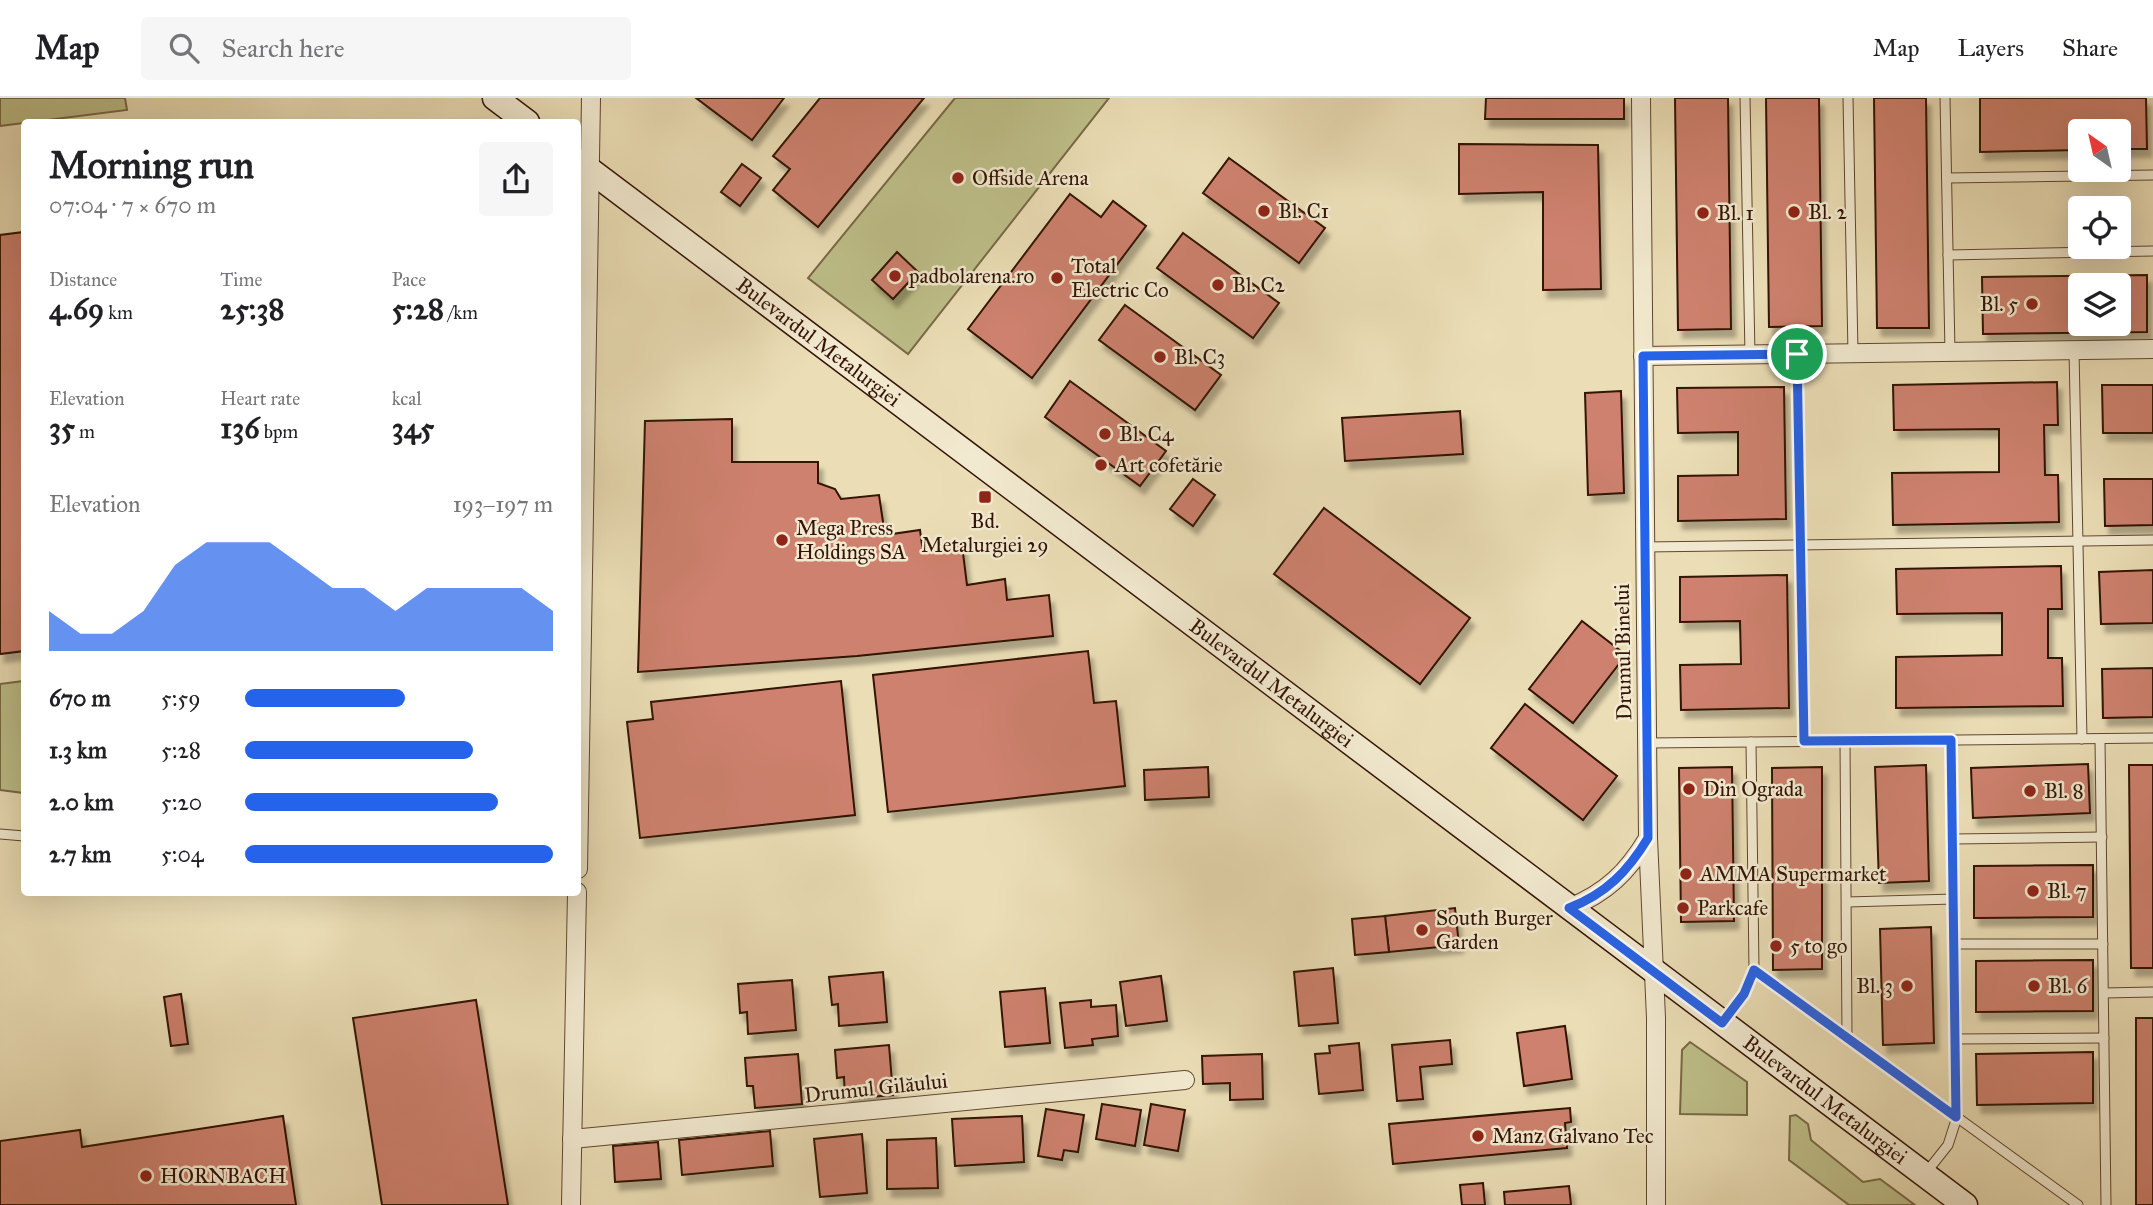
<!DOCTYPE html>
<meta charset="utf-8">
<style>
body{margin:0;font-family:"IM FELL Great Primer",serif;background:#f6f6f6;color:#202124;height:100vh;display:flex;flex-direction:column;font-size:26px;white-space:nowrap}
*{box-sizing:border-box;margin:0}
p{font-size:23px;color:#757577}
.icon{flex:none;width:38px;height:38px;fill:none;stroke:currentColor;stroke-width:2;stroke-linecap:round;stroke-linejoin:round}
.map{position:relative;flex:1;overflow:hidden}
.panel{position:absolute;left:21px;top:21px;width:560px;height:777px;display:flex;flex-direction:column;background:#fff;border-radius:7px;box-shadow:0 7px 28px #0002}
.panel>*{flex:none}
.needle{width:46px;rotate:326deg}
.controls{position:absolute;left:2068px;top:21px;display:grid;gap:14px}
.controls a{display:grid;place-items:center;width:63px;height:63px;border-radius:7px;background:#fff;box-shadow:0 7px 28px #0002;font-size:35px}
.pin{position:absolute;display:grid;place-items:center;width:60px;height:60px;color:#fff;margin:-30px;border:4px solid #fff;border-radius:50%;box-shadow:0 2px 7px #0007}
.round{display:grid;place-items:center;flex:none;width:74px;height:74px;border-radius:7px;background:#f6f6f6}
.overview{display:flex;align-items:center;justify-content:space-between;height:119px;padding:0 28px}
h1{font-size:38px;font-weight:800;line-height:52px}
.metrics{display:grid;grid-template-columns:repeat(3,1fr);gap:10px;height:119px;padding:7px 28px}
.metrics div{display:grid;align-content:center}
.metrics b{font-size:30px;font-weight:800}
.metrics small{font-size:19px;font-weight:400}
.metrics p{font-size:19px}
.chart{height:196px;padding:14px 28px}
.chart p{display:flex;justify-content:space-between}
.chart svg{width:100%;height:126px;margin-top:7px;fill:#2563eb;opacity:.7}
ul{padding:0 28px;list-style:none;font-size:23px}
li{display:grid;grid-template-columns:112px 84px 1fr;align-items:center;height:52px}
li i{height:18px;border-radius:9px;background:#2563eb}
header{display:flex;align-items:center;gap:42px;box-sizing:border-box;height:98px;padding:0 35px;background:#fff;border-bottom:2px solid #e0e0e0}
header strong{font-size:33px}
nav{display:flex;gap:38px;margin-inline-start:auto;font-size:24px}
.search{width:490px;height:63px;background:#f6f6f6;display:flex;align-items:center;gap:18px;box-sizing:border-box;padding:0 24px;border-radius:7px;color:#757577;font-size:26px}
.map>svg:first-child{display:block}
.green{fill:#bebf89;stroke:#786947;stroke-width:2}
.building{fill:#cd816e;stroke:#331305;stroke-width:2;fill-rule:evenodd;filter:url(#shadow)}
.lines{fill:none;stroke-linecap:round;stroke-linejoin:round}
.lane-casing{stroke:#614631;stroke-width:11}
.street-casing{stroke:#614631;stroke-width:20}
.secondary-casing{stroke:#331305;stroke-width:27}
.lane{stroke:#f2ead0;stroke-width:9}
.street{stroke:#f2ead0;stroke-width:18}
.secondary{stroke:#f2ead0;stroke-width:24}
.route-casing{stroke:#fff;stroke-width:14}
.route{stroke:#2563eb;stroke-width:9}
.poi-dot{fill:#8f2418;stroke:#f2ead0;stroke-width:2.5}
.labels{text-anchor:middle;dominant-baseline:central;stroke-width:5;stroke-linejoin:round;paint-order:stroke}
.poi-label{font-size:21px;fill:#331305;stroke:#f2ead0;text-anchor:start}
.street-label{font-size:21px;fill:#331305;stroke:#f2ead0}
</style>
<header>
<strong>Map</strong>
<div class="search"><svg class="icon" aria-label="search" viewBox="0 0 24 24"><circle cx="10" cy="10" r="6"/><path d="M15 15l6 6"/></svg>Search here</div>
<nav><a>Map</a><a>Layers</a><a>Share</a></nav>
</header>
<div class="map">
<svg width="2153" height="1107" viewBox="0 0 2153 1107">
<defs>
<filter id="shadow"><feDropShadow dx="4.5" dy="8" stdDeviation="2" flood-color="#0004"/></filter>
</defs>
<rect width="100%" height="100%" fill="#ebdeb6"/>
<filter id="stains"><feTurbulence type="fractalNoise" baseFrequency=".00286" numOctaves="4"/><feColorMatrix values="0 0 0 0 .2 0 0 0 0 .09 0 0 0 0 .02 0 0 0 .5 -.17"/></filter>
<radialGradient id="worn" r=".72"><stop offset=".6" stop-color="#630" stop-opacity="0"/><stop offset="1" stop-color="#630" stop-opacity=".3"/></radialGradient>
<!-- green -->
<g class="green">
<path d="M0 0H125L127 12 0 28Z"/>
<path d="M955 0H1109L908 256 808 180Z"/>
<path d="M24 583V695L0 692V586Z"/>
<path d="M1690 944 1747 984V1017L1680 1016 1682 952Z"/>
<path d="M1796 1017 1808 1026 1811 1042 1863 1084 1880 1081 1915 1107H1849L1789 1062 1790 1018Z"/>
</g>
<!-- building -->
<g class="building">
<path d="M696 0H784L752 42Z"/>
<path d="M820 0H924L818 129 773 92 790 71 773 58Z"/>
<path d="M1486 0H1624V21H1485Z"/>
<path d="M1675 0H1728L1731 231 1678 232Z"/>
<path d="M1766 0H1819L1822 228 1769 229Z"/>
<path d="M1874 0H1926L1929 230H1877Z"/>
<path d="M1980 0H2146L2147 51H2119V33H2081V52L1980 54Z"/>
<path d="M1459 46 1598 47 1601 191 1543 192V94L1459 96Z"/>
<path d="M1229 60 1325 130 1299 165 1203 95Z"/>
<path d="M742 66 761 80 740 108 721 94Z"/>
<path d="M1070 96 1101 119 1113 103 1146 128 1032 280 968 231Z"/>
<path d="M24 134V553L0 556V137Z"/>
<path d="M1183 135 1279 205 1253 240 1157 170Z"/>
<path d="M897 154 918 174 893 201 872 182Z"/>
<path d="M2147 177V234L1983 236 1982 179ZM2081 187H2119V226H2081Z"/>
<path d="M1125 207 1221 277 1195 312 1099 242Z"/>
<path d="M1070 283 1166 353 1140 388 1045 319Z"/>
<path d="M2057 284 2058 327H2044L2045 377H2058L2059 424 1893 427 1892 375 1999 374V331L1894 332 1893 287Z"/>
<path d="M2102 287H2153V335H2103Z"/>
<path d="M1784 289 1786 421 1678 423V378L1738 377V334L1678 335 1677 290Z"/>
<path d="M1621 293 1624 395 1588 397 1585 295Z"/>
<path d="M1460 313 1463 356 1345 363 1342 320Z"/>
<path d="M732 321V364H818V385L835 391 841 401 879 397 885 437 920 432 923 454 962 447 967 487 1005 481 1007 502 1049 497 1053 538 857 558 638 574 645 323Z"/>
<path d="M1193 381 1215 397 1193 428 1170 411Z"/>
<path d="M2104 381H2153V427L2105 428Z"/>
<path d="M1324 410 1470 520 1420 586 1274 476Z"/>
<path d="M2061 468 2062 511H2048V560H2062L2063 608 1896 610V559L2002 557V515L1897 516 1896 471Z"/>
<path d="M2153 472V525L2101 526 2099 474Z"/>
<path d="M1787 477 1789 610 1681 612 1680 567 1741 566 1740 523 1680 524V479Z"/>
<path d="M1582 523 1626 557 1573 625 1529 591Z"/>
<path d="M1088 553 1094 605 1116 603 1125 688 888 714 873 577Z"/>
<path d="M2153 570V619L2103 620 2102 571Z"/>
<path d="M841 583 855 717 640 740 627 624 653 621 651 604Z"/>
<path d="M1525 606 1617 678 1583 722 1491 650Z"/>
<path d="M2088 666 2090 715 1973 720 1971 670Z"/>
<path d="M1926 667 1929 783 1879 785 1875 669Z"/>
<path d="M2129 667H2153V870H2131Z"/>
<path d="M1208 669 1209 699 1145 702 1144 672Z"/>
<path d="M1732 669 1734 823 1681 824 1679 670Z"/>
<path d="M1822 669V871L1773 872 1772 670Z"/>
<path d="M2093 767V819L1974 820V768Z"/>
<path d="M1455 810 1459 847 1389 854 1385 818Z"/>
<path d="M1385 818 1389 854 1355 857 1352 821Z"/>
<path d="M1931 829 1934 945 1883 947 1880 831Z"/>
<path d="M2093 862V913L1976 914V863Z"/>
<path d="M1333 870 1338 925 1299 928 1294 874Z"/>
<path d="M883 874 887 924 839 928 838 906 832 907 829 879Z"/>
<path d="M1161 878 1167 923 1126 928 1120 884Z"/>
<path d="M792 882 796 932 748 936 747 914 740 915 738 886Z"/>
<path d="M1045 890 1050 945 1005 949 1000 894Z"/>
<path d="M181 896 188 946 171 948 164 899Z"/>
<path d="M476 902 508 1107H382L353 920Z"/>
<path d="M1091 902V909L1116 907 1118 938 1092 941 1093 947 1065 950 1060 905Z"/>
<rect x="2136" y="920" width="17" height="187"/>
<path d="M1565 928 1572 981 1524 988 1517 935Z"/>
<path d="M1450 942 1452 966 1420 969 1423 1001 1397 1003 1392 947Z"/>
<path d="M1359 945 1363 992 1319 996 1315 956 1330 955 1329 948Z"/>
<path d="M889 947 893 997 845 1001 844 979 837 980 835 952Z"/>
<path d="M2093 954V1005L1977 1007 1976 956Z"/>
<path d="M798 956 802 1006 755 1010 753 988H747L745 960Z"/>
<path d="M1262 956 1263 1001 1230 1002V985L1203 986 1202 958Z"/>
<path d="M1102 1006 1141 1012 1135 1048 1096 1041Z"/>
<path d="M1151 1006 1185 1012 1178 1053 1144 1047Z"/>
<path d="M1570 1010 1571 1024 1565 1025 1567 1050 1393 1066 1389 1026Z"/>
<path d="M1046 1011 1084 1017 1078 1054 1064 1052 1062 1062 1038 1058Z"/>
<path d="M283 1018 296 1107H0V1043L80 1032 82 1049Z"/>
<path d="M1022 1018 1024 1064 955 1068 952 1021Z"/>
<path d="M770 1033 773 1068 682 1077 679 1042Z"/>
<path d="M862 1036 867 1095 820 1099 814 1041Z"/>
<path d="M936 1040 938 1090 887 1091V1042Z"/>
<path d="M658 1044 661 1081 615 1084 613 1048Z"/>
<path d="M1483 1085 1485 1107H1462L1460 1087Z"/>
<path d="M1569 1088 1571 1107H1505L1504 1094Z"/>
</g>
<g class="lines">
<defs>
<g id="lane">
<path d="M1745 0 1750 257"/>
<path d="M1848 0 1853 255"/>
<path d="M1945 0 1950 254"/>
<path d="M1947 80 2153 77"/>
<path d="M1948 157 2153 153"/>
<path d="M2074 252 2082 641"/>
<path d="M1797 256 1804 643"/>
<path d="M1645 449 2153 442"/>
<path d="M2100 641 2106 1107"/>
<path d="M1845 643 1847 940"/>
<path d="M1647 645 2153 640"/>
<path d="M0 736 24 738"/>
<path d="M1953 741 2102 739"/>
<path d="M1847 804 1954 801"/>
<path d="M1955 846H2103"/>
<path d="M1754 872 2078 1107"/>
<path d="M2104 895 2153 894"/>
<path d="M1723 924 1744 896 1754 872 1751 644"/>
<path d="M1956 941 2104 940"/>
<path d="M1925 1076 1948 1047 1957 1019 1951 642"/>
</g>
<g id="street">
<path d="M1641 0 1648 740 1656 920V1107"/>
<path d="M1643 258 2153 251"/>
<path d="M578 771 591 0"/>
<path d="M1569 810C1606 795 1628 774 1648 740"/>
<path d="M572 1041 1185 982"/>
<path d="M571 1107 577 794"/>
</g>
<g id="secondary">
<path d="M495 0 527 24"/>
<path id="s1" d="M578 63 1965 1107"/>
</g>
</defs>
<!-- lane casing -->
<use href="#lane" class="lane-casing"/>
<!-- street casing -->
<use href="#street" class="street-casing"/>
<!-- secondary casing -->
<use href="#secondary" class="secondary-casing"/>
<!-- lane -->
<use href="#lane" class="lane"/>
<!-- street -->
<use href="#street" class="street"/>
<!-- secondary -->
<use href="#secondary" class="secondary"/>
</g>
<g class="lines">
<defs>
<path id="route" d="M1797 256 1804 643 1951 642 1956 1019 1754 872 1744 896 1722 925 1569 810C1606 796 1628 773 1648 740L1643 258Z"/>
</defs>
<!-- route casing -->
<use href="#route" class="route-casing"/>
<!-- route -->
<use href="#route" class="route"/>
</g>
<!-- markers -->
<g class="poi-dot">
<circle cx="958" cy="80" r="7"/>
<circle cx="1264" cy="113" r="7"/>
<circle cx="1794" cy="114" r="7"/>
<circle cx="1703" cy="115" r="7"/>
<circle cx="895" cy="178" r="7"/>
<circle cx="1057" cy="180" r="7"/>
<circle cx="1218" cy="187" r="7"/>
<circle cx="2032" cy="206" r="7"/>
<circle cx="1160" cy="259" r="7"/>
<circle cx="1105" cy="336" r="7"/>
<circle cx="1101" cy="367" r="7"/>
<rect x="978" y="392" width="14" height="14" rx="3.5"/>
<circle cx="782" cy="442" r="7"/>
<circle cx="1689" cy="691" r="7"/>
<circle cx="2030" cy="693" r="7"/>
<circle cx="1686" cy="776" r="7"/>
<circle cx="2033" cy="793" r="7"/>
<circle cx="1683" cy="810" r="7"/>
<circle cx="1422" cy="832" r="7"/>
<circle cx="1776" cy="848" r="7"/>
<circle cx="1907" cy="888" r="7"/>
<circle cx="2034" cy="888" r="7"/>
<circle cx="1478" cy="1038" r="7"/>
<circle cx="146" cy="1078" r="7"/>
</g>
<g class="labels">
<!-- poi labels -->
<g class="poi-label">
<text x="972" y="80">Offside Arena</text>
<text x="1278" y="113">Bl. C1</text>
<text x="1808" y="114">Bl. 2</text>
<text x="1717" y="115">Bl. 1</text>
<text x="1071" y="168">Total<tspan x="1071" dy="24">Electric Co</tspan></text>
<text x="909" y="178">padbolarena.ro</text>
<text x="1232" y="187">Bl. C2</text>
<text x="2018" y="206" text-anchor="end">Bl. 5</text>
<text x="1174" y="259">Bl. C3</text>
<text x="1119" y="336">Bl. C4</text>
<text x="1115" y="367">Art cofetărie</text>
<text x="985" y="423" text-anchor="middle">Bd.<tspan x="985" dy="24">Metalurgiei 29</tspan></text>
<text x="796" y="430">Mega Press<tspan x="796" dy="24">Holdings SA</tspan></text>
<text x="1703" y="691">Din Ograda</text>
<text x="2044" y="693">Bl. 8</text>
<text x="1700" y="776">AMMA Supermarket</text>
<text x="2047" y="793">Bl. 7</text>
<text x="1697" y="810">Parkcafe</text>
<text x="1436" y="820">South Burger<tspan x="1436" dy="24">Garden</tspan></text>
<text x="1790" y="848">5 to go</text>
<text x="1893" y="888" text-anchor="end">Bl. 3</text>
<text x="2048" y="888">Bl. 6</text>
<text x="1492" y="1038">Manz Galvano Tec</text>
<text x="160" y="1078">HORNBACH</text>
</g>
<!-- street labels -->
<g class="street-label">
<text stroke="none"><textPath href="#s1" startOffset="301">Bulevardul Metalurgiei</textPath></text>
<text transform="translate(1623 554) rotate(-91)">Drumul Binelui</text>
<text stroke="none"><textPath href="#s1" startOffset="868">Bulevardul Metalurgiei</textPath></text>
<text transform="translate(876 990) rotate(-6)">Drumul Gilăului</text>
<text stroke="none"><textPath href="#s1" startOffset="1561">Bulevardul Metalurgiei</textPath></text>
</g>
</g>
<rect width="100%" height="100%" filter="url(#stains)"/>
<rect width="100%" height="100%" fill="url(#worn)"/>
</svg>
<div class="controls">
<a><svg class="needle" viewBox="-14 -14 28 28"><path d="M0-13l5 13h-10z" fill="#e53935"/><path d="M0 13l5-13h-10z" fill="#757577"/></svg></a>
<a><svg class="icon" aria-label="locate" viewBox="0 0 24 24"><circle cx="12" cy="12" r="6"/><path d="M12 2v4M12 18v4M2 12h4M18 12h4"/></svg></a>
<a><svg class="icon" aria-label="layers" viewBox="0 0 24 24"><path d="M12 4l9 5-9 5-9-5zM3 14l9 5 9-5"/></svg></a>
</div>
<div class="pin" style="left:1797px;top:256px;background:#1e9e55"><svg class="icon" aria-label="arrive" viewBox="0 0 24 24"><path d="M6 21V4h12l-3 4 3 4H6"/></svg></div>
<section class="panel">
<div class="overview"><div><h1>Morning run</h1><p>07:04 · 7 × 670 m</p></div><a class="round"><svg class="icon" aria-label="share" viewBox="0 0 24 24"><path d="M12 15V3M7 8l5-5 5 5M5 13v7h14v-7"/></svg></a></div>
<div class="metrics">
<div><p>Distance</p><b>4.69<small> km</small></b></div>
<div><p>Time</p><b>25:38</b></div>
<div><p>Pace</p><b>5:28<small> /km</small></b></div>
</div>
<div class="metrics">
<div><p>Elevation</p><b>35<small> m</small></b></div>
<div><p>Heart rate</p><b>136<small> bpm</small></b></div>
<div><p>kcal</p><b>345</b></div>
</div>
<div class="chart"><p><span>Elevation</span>193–197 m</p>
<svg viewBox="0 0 160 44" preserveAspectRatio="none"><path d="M0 44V30L10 38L20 38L30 30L40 14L50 6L60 6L70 6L80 14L90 22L100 22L110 30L120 22L130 22L140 22L150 22L160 30V44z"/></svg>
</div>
<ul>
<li><b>670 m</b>5:59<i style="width:52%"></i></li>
<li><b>1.3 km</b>5:28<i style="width:74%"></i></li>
<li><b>2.0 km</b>5:20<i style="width:82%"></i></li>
<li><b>2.7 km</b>5:04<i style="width:100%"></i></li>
</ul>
</section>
</div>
